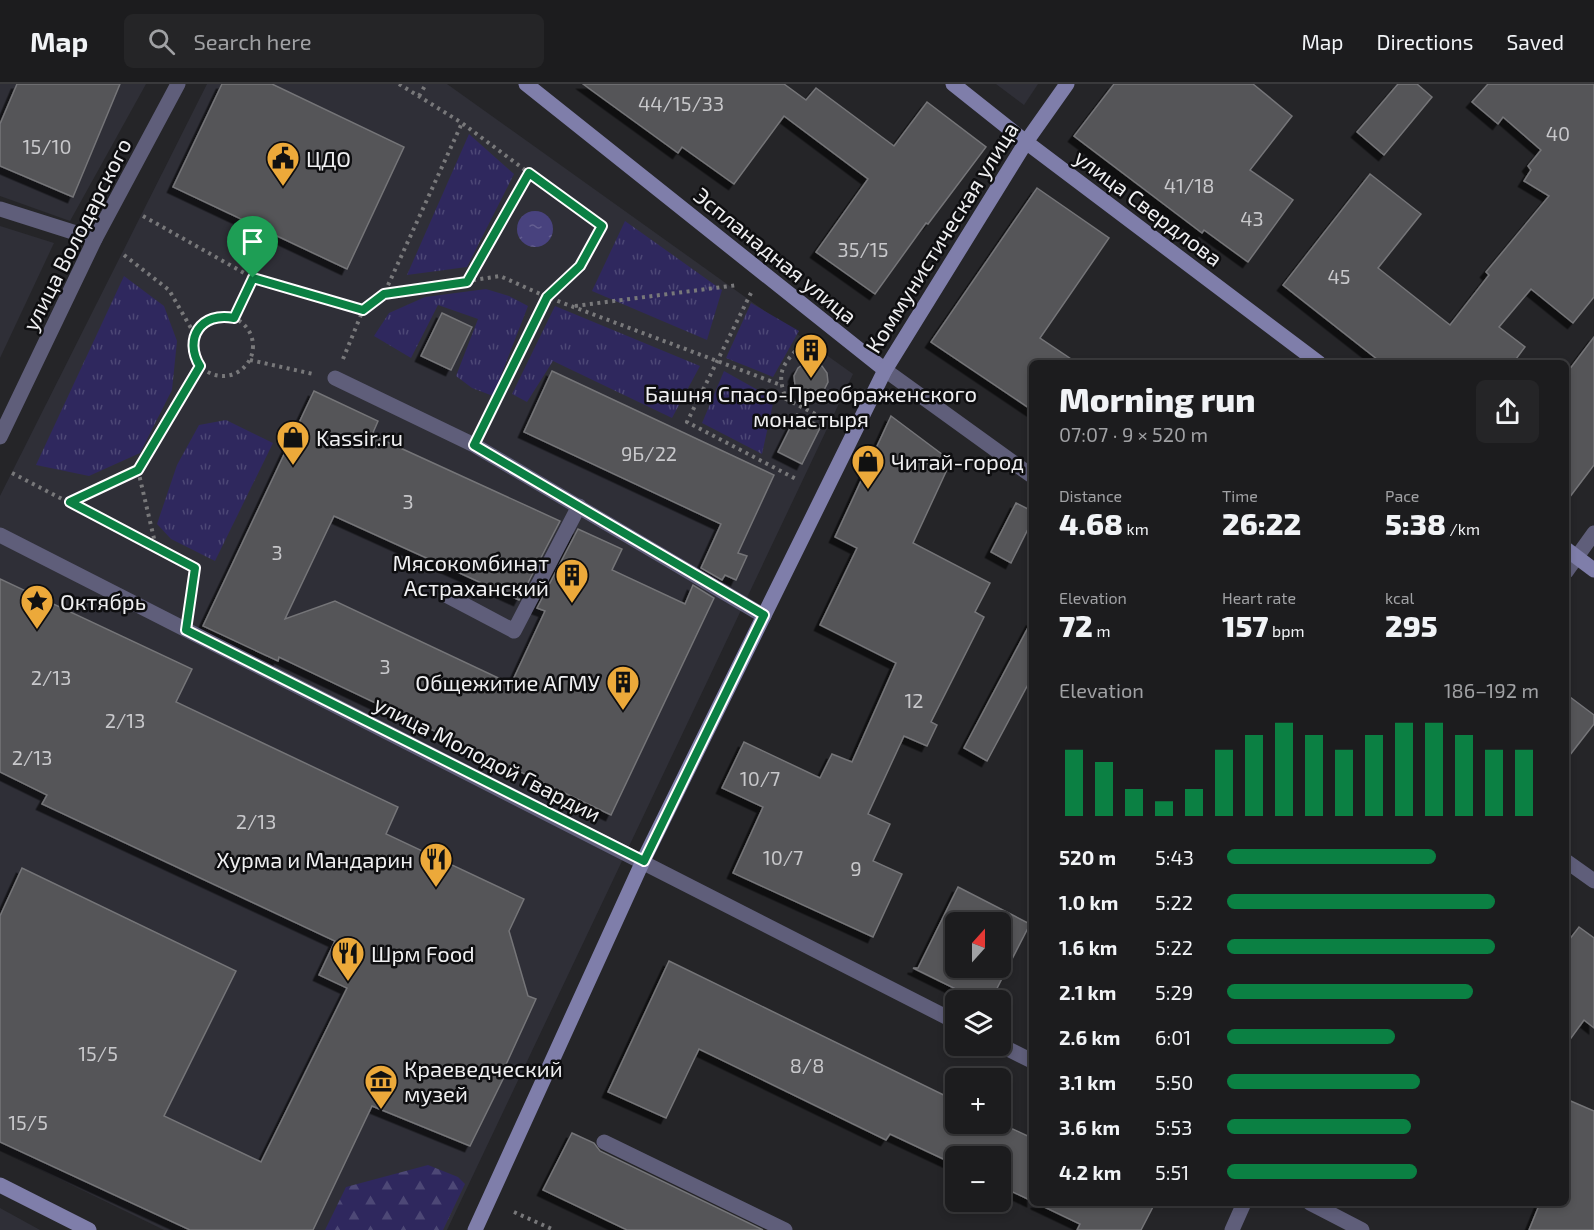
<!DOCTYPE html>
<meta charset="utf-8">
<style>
body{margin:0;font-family:"Exo 2",sans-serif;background:#252527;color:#f1f3f6;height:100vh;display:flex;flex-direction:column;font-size:22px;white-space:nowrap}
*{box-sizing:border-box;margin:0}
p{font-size:20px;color:#a0a1a4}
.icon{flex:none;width:33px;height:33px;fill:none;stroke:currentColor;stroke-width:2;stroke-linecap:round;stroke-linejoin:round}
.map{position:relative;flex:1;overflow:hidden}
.panel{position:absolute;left:1029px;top:276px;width:540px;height:846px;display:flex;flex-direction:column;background:#1c1c1e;border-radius:9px;box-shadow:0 3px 9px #0003,0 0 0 2px #3a3a3c}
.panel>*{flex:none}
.needle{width:39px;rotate:21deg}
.tools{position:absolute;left:945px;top:828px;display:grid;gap:12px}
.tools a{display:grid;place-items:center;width:66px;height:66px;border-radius:9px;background:#1c1c1e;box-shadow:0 3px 9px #0003,0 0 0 2px #3a3a3c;font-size:30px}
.pin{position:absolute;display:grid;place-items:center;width:51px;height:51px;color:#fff;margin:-62px -26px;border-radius:50% 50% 50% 0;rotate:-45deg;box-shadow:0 0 6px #0007}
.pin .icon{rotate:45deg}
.round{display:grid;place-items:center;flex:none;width:63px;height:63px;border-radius:9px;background:#252527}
.head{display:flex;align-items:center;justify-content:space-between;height:102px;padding:0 30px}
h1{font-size:33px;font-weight:800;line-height:45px}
.stats{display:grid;grid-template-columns:repeat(3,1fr);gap:9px;height:102px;padding:6px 30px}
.stats div{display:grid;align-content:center}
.stats b{font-size:30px;font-weight:800}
.stats small{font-size:16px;font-weight:400}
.stats p{font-size:16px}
.chart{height:168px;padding:12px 30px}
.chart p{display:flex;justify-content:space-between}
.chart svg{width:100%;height:108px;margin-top:6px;stroke:#0b8043;stroke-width:6}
ul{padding:0 30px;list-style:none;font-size:20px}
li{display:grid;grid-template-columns:96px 72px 1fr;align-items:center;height:45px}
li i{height:15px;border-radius:8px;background:#0b8043}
header{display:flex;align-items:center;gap:36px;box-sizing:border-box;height:84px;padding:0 30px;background:#1c1c1e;border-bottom:2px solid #3a3a3c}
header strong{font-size:28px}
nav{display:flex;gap:33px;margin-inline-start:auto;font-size:21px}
.search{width:420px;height:54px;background:#252527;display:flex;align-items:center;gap:15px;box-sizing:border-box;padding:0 21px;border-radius:9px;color:#a0a1a4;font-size:22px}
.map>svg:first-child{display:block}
.built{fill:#2f2f37}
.forest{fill:url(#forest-firs)}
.park{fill:url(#park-tufts)}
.water{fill:url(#water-ripples)}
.building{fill:#545458;stroke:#757578;stroke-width:1.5;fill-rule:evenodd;filter:url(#shadow)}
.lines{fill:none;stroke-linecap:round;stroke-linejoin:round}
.path{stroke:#78787a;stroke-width:4;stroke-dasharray:3 4.5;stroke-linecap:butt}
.lane{stroke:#5f5e7a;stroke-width:15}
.street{stroke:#5f5e7a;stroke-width:15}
.secondary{stroke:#7f7eaa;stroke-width:15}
.route-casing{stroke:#fff;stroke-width:12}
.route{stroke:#0b8043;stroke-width:8}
.labels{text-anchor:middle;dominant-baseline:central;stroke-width:5;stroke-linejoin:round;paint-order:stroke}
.number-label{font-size:20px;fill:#c8c8cb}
.poi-label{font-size:22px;fill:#efeff1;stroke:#0e0e10;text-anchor:start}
.street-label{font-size:22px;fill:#efeff1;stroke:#0e0e10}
</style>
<header>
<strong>Map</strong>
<div class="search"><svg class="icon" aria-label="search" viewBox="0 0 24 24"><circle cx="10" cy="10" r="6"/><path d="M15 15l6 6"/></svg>Search here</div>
<nav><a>Map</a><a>Directions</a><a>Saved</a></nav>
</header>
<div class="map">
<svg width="1594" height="1146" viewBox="0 0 1594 1146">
<defs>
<pattern id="forest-firs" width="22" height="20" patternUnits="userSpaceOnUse" patternTransform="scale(1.5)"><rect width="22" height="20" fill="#2f285e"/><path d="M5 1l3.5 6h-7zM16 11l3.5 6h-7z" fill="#4d4876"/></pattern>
<pattern id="park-tufts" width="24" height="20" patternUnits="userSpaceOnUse" patternTransform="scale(1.5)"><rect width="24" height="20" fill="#2f285e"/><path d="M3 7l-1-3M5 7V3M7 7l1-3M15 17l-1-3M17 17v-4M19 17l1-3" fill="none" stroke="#4d4876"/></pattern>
<pattern id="water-ripples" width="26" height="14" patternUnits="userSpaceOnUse" patternTransform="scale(1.5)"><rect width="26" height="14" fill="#48427e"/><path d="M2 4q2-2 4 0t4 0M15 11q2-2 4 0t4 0" fill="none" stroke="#635e91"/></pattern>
<filter id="shadow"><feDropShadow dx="-5.5" dy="5.5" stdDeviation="0" flood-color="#0009"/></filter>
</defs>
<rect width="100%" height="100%" fill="#252528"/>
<!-- built -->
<g class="built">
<path d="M0 0H146L70 137 0 112Z"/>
<path d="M207 0H447L853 290 447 1146H164L0 1066V412Z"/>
<path d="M996 0H1038L1024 21Z"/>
<path d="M0 142 54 159 0 274Z"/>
<path d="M0 1124 40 1146H0Z"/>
</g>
<!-- forest -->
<path class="forest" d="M428 1081 458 1093 465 1100 443 1146H325L346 1103Z"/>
<!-- park -->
<g class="park">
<path d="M469 50 514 90 467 183 407 191Z"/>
<path d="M625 137 722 206 707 256 592 207Z"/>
<path d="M124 192 164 222 177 257 172 306 140 369 89 392 36 381Z"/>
<path d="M486 205 509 212 528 222 493 312 472 304 456 292 478 235 438 221 411 274 374 252 389 229 425 213Z"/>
<path d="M751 219 799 247 773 293 726 274Z"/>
<path d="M555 222 700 282 672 334 553 277 527 318 512 310Z"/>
<path d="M724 287 774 315 762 370 702 339Z"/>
<path d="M226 336 273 359 215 477 171 455 157 440 177 381 199 341Z"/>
</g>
<!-- water -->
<circle class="water" cx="535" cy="145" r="18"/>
<!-- building -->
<g class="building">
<path d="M17 0H120L73 113 0 82V40Z"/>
<path d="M222 0H272L404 63 347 185 173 103Z"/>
<path d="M583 0H784L806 16 816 4 894 62 927 18 986 63 928 140 926 139 875 210 816 168 868 95 784 32 734 100 682 63 678 69Z"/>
<path d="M1114 0H1253L1292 32 1250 86 1293 116 1248 178 1204 146 1202 149 1074 52Z"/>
<path d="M1398 0H1417L1432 13 1384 71 1357 48Z"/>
<path d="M1488 0H1594V213L1573 239 1531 205 1499 243 1525 263 1513 279H1382L1283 201 1370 90 1421 130 1378 184 1450 241 1489 191 1486 188 1549 112 1524 97 1531 86 1528 82 1541 66 1503 33 1498 40 1472 18Z"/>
<path d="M1037 104 1109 154 1040 254 1077 279H1032V326L931 258Z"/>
<path d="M442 229 472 243 451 286 421 272Z"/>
<path d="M1594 253V381L1566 418V290Z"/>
<path d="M814 278 822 282 827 289 828 298 824 306 807 318 795 301 794 292 798 284 805 279Z"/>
<path d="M552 287 774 391 738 469 747 472 736 496 725 491 722 496 701 484 721 440 524 348Z"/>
<path d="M314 307 378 337 372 351 560 437 519 516 334 432 285 535 335 517 511 600 545 527 537 524 578 445 622 465 612 486 685 520 693 501 714 514 611 731 279 573 278 577 203 542Z"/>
<path d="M797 330 821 342 802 380 778 368Z"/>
<path d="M891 332 951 377 913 459 990 499 975 528 984 533 931 638 937 641 927 662 904 652 868 730 890 740 873 777 902 790 873 853 733 789 763 723 722 704 744 658 820 694 832 670 852 678 896 579 820 541 857 464 835 453Z"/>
<path d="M1016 419 1032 427V437L1011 479 991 468Z"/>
<path d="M0 495 192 585 176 618 398 723 386 750 524 815 509 847 528 912 536 915 504 985 507 987 470 1062 372 1022 313 1146H190L0 1058V832L22 784 236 887 164 1032 261 1078 347 904 319 891 335 857 42 720 47 711 0 688Z"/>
<path d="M1032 536V593L987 677 964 664Z"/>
<path d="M1566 610 1594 631V640L1566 676Z"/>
<path d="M958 803 1030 840 991 916H978L913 884H918ZM956 838H1000V884H956Z"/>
<path d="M1579 843 1594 854V944L1584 936 1566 961V860Z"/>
<path d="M669 877 956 1017V1040H1002L1032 1054V1117L1000 1102V1072H956V1081L890 1050 886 1056 699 965 666 1034 608 1008Z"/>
<path d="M1566 1015 1594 1027V1146H1529L1540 1119H1566Z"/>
<path d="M572 1049 594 1059 600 1067 763 1146H627L543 1106Z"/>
<path d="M1036 1119H1155L1141 1146H1077L1080 1140Z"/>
</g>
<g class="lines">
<!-- path -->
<g class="path">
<path d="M399 0 462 39 529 89"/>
<path d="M419 12 426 0"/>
<path d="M143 132 253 194"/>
<path d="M124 171 169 206 195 251"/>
<path d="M467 198 529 89 602 142 580 182 547 213 484 341"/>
<path d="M751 209 687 338 798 396"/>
<path d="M384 210 500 192 547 213 781 301"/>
<path d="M575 222 738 201"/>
<circle cx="223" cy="262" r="30"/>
<path d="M234 234 253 194 363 226 384 210 462 39"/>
<path d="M815 260 801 261C782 281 776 288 786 315L823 334"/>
<path d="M343 275 363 226"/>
<path d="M250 276 313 290"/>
<path d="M138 386 156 463"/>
<path d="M12 389 195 484 190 522"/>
<path d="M70 419 138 386 200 283"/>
<path d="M514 1128 554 1146"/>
</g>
<!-- lane -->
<g class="lane">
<path d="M335 294 474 361 764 532"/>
<path d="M446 511 514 547 579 422"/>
<path d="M604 1058 785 1146"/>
</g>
<!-- street -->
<g class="street">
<path d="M0 125 95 155"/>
<path d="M885 286 1032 392"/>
<path d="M0 353 95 155 178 0"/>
<path d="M0 451 956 938"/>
<path d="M1566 488 1594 449"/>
<path d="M1566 777 1594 797"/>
<path d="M1000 961 1032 977"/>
<path d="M1310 1119 1362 1146"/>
<path d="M1232 1146 1244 1119"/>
</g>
<!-- secondary -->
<g class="secondary">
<path d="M526 0 885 286"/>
<path d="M953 0 1026 58 1319 279"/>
<path d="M1566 465 1594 486"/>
<path d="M0 1101 89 1146"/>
<path d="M475 1146 643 777 885 286 1026 58 1067 0"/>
</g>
</g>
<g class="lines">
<defs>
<path id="route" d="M529 89 602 142 580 182 547 213 474 361 764 531 644 777 186 546 195 484 70 418 138 386 200 282C183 255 201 227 234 234L253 194 363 226 384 210 467 198Z"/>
</defs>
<!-- route casing -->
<use href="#route" class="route-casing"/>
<!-- route -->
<use href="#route" class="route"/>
</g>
<!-- icons -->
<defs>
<symbol id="civic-pin" viewBox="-11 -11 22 30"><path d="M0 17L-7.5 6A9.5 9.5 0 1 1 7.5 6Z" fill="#eca93a" stroke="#0e0e10"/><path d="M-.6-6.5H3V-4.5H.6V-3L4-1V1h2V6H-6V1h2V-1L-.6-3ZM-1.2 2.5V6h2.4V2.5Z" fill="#111"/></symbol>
<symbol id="building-pin" viewBox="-11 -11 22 30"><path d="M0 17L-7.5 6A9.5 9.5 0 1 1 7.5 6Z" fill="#eca93a" stroke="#0e0e10"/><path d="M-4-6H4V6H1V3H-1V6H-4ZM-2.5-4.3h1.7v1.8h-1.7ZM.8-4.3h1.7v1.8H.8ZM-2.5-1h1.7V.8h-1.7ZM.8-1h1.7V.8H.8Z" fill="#111"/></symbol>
<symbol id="shop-pin" viewBox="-11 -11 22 30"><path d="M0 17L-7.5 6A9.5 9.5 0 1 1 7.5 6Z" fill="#eca93a" stroke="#0e0e10"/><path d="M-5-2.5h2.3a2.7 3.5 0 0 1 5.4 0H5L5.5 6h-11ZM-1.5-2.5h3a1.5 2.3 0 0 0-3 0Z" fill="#111"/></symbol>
<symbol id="sight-pin" viewBox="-11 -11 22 30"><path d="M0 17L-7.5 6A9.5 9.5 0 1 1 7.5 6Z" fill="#eca93a" stroke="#0e0e10"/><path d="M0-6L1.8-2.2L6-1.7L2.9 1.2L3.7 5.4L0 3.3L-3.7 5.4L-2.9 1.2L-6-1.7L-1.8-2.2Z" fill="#111"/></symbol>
<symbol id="restaurant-pin" viewBox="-11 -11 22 30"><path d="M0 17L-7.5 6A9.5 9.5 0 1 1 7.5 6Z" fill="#eca93a" stroke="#0e0e10"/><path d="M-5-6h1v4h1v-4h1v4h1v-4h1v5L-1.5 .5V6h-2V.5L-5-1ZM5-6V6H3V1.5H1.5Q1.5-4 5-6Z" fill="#111"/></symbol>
<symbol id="museum-pin" viewBox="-11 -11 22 30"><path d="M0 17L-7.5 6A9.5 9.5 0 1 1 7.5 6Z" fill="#eca93a" stroke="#0e0e10"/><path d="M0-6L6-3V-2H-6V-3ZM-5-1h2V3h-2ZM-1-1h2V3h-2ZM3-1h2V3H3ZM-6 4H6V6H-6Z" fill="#111"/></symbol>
</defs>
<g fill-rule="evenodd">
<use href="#civic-pin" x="264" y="55" width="38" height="52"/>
<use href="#building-pin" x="792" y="247" width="38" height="52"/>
<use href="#shop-pin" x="274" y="334" width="38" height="52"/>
<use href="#shop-pin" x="849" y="358" width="38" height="52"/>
<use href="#building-pin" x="553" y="472" width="38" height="52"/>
<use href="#sight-pin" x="18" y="498" width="38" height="52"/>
<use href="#building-pin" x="604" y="579" width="38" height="52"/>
<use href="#restaurant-pin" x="417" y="756" width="38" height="52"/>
<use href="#restaurant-pin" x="329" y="850" width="38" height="52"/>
<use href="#museum-pin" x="362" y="978" width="38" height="52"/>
</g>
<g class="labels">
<!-- number labels -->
<g class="number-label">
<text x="681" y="19">44/15/33</text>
<text x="1558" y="49">40</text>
<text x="47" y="62">15/10</text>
<text x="1189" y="101">41/18</text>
<text x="1252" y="134">43</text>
<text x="863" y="165">35/15</text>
<text x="1339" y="192">45</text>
<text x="649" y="369">9Б/22</text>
<text x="408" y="417">3</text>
<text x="277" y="468">3</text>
<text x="385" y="582">3</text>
<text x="51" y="593">2/13</text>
<text x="914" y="616">12</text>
<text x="125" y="636">2/13</text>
<text x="32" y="673">2/13</text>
<text x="760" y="694">10/7</text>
<text x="256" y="737">2/13</text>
<text x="783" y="773">10/7</text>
<text x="856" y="784">9</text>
<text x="98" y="969">15/5</text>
<text x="807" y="981">8/8</text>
<text x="28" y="1038">15/5</text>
</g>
<!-- poi labels -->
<g class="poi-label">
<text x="306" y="74">ЦДО</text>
<text x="811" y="309" text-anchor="middle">Башня Спасо-Преображенского<tspan x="811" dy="25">монастыря</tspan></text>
<text x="316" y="353">Kassir.ru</text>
<text x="891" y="377">Читай-город</text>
<text x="549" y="478" text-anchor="end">Мясокомбинат<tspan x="549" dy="25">Астраханский</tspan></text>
<text x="60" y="517">Октябрь</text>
<text x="600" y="598" text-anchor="end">Общежитие АГМУ</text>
<text x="413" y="775" text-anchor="end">Хурма и Мандарин</text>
<text x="371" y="869">Шрм Food</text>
<text x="404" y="984">Краеведческий<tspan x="404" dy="25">музей</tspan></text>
</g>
<!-- street labels -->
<g class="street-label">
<text transform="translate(1149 123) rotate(37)">улица Свердлова</text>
<text transform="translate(76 150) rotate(-63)">улица Володарского</text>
<text transform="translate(941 153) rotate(-58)">Коммунистическая улица</text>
<text transform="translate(776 171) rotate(39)">Эспланадная улица</text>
<text transform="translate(488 674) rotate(27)">улица Молодой Гвардии</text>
</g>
</g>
</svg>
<div class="tools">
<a><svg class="needle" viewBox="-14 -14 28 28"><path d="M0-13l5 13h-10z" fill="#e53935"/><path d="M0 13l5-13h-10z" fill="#a0a1a4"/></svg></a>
<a><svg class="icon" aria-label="layers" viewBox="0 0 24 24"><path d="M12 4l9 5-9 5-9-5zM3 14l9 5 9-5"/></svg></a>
<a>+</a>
<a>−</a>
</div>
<div class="pin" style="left:253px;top:194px;background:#1e9e55"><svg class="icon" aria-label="arrive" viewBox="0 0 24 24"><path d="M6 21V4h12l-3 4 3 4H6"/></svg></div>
<section class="panel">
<div class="head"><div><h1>Morning run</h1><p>07:07 · 9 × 520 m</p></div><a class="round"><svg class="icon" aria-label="share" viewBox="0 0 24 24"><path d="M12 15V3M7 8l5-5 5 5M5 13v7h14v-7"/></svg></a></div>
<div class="stats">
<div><p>Distance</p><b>4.68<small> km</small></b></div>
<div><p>Time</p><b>26:22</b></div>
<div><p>Pace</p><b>5:38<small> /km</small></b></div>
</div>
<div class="stats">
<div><p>Elevation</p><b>72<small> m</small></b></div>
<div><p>Heart rate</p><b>157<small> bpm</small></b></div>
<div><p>kcal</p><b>295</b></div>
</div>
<div class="chart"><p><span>Elevation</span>186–192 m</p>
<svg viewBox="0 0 160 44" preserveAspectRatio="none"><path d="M5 44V17M15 44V22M25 44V33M35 44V38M45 44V33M55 44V17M65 44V11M75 44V6M85 44V11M95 44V17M105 44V11M115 44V6M125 44V6M135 44V11M145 44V17M155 44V17"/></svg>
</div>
<ul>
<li><b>520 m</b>5:43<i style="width:67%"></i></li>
<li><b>1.0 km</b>5:22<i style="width:86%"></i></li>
<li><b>1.6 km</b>5:22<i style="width:86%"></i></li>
<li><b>2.1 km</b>5:29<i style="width:79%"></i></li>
<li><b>2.6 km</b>6:01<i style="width:54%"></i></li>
<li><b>3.1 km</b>5:50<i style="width:62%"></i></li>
<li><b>3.6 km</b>5:53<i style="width:59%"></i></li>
<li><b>4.2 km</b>5:51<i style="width:61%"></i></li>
</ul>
</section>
</div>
